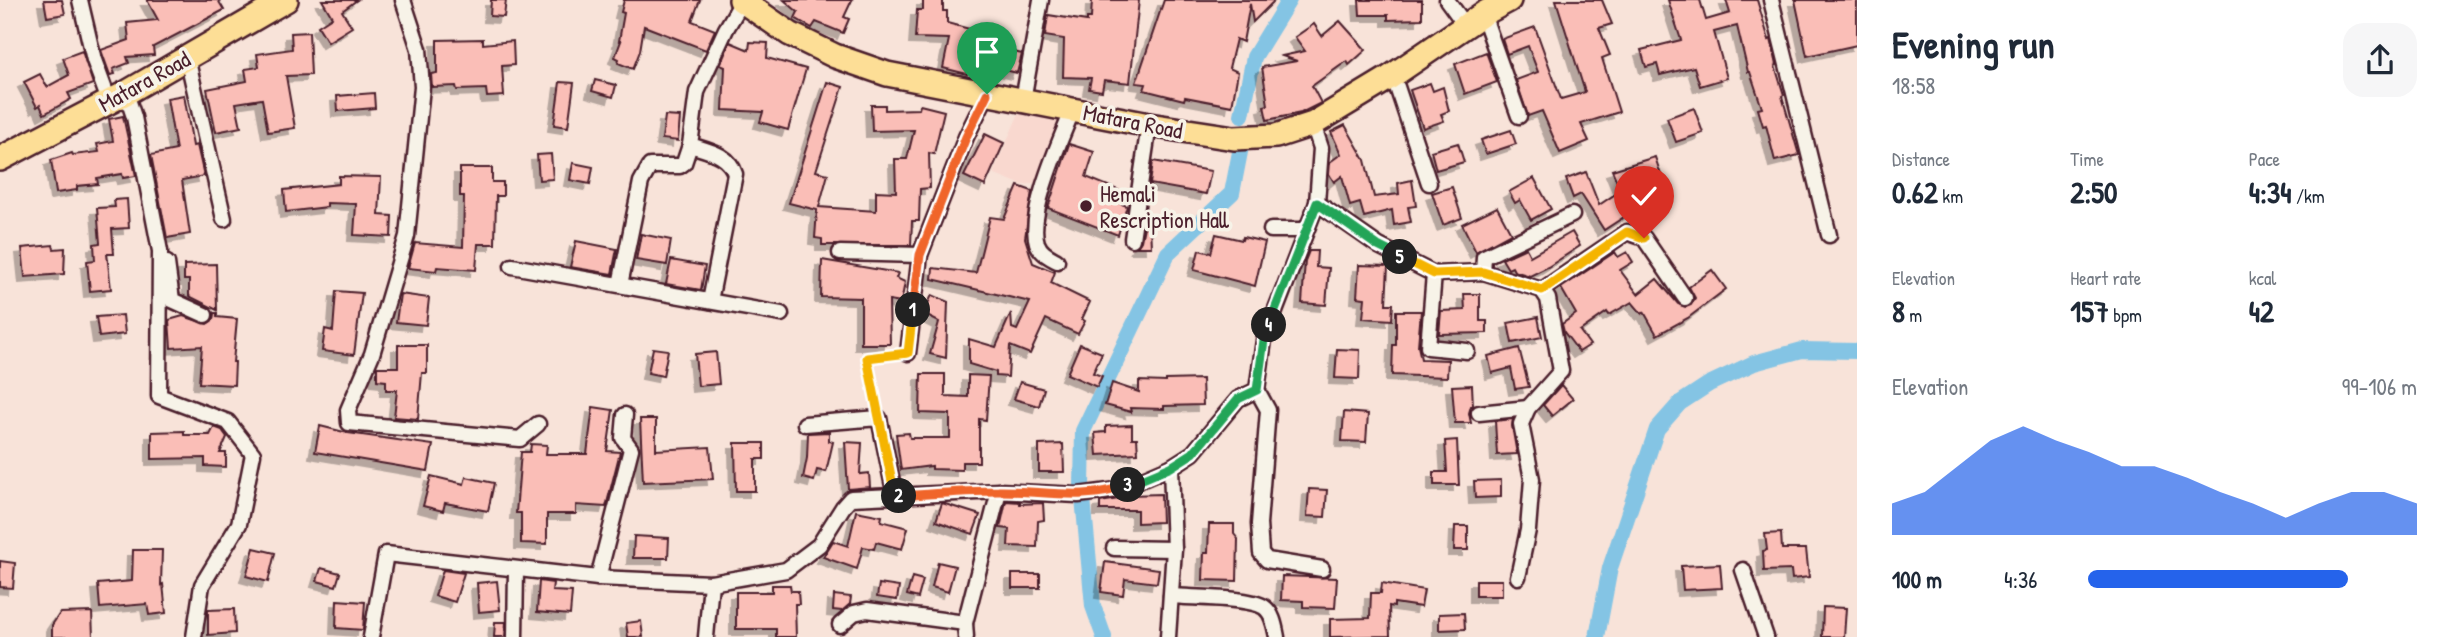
<!DOCTYPE html>
<meta charset="utf-8">
<style>
body{margin:0;font-family:"Patrick Hand",sans-serif;background:#f6f6f7;color:#1f2937;height:100vh;display:flex;flex-direction:column;font-size:26px;white-space:nowrap}
*{box-sizing:border-box;margin:0}
p{font-size:23px;color:#747a83}
.icon{flex:none;width:38px;height:38px;fill:none;stroke:currentColor;stroke-width:2;stroke-linecap:round;stroke-linejoin:round}
.map{position:relative;flex:1;overflow:hidden}
.panel{display:flex;flex-direction:column;background:#fff;width:595px}
.panel>*{flex:none}
.pin{position:absolute;display:grid;place-items:center;width:60px;height:60px;color:#fff;margin:-72px -30px;border-radius:50% 50% 50% 0;rotate:-45deg;box-shadow:0 0 7px #0007}
.pin .icon{rotate:45deg}
.km{position:absolute;width:35px;height:35px;margin:-18px;border-radius:50%;background:#222;color:#fff;font-size:19px;line-height:35px;text-align:center}
.round{display:grid;place-items:center;flex:none;width:74px;height:74px;border-radius:21px;background:#f6f6f7}
.summary{display:flex;align-items:center;justify-content:space-between;height:119px;padding:0 35px}
h1{font-size:38px;font-weight:800;line-height:52px}
.metrics{display:grid;grid-template-columns:repeat(3,1fr);gap:10px;height:119px;padding:7px 35px}
.metrics div{display:grid;align-content:center}
.metrics b{font-size:30px;font-weight:800}
.metrics small{font-size:19px;font-weight:400}
.metrics p{font-size:19px}
.chart{height:196px;padding:14px 35px}
.chart p{display:flex;justify-content:space-between}
.chart svg{width:100%;height:126px;margin-top:7px;fill:#2563eb;opacity:.7}
ul{padding:0 35px;list-style:none;font-size:23px}
li{display:grid;grid-template-columns:112px 84px 1fr;align-items:center;height:52px}
li i{height:18px;border-radius:9px;background:#2563eb}
main{display:flex;flex:1;min-height:0}
.map>svg:first-child{display:block}
.built{fill:#f9d8cf}
.lines{fill:none;stroke-linecap:round;stroke-linejoin:round}
.canal{stroke:#84c4e4;stroke-width:16}
.building{fill:#fabeb7;stroke:#4a1f2b;stroke-width:2;filter:url(#shadow)}
.minor-casing{stroke:#4a1f2b;stroke-width:19}
.trunk-casing{stroke:#4a1f2b;stroke-width:28}
.path{stroke:#4a1f2b;stroke-width:2.5;stroke-dasharray:7 5;stroke-linecap:butt}
.minor{stroke:#f7f3e8;stroke-width:14}
.trunk{stroke:#fdde96;stroke-width:23}
.split-1-casing{stroke:#fff;stroke-width:14}
.split-2-casing{stroke:#fff;stroke-width:14}
.split-3-casing{stroke:#fff;stroke-width:14}
.split-4-casing{stroke:#fff;stroke-width:14}
.split-5-casing{stroke:#fff;stroke-width:14}
.split-6-casing{stroke:#fff;stroke-width:14}
.split-1{stroke:#f0652b;stroke-width:9}
.split-2{stroke:#f5b400;stroke-width:9}
.split-3{stroke:#f0652b;stroke-width:9}
.split-4{stroke:#22a559;stroke-width:9}
.split-5{stroke:#22a559;stroke-width:9}
.split-6{stroke:#f5b400;stroke-width:9}
.poi-dot{fill:#4a1f2b;stroke:#f7f3e8;stroke-width:2.5}
.labels{text-anchor:middle;dominant-baseline:central;stroke-width:7;stroke-linejoin:round;paint-order:stroke}
.street-label{font-size:23px;fill:#4a1f2b;stroke:#f7f3e8}
.poi-label{font-size:23px;fill:#4a1f2b;stroke:#f7f3e8;text-anchor:start}
</style>
<main>
<div class="map">
<svg width="1857" height="637" viewBox="0 0 1857 637">
<defs>
<filter id="shadow"><feDropShadow dx="-6" dy="6" stdDeviation="0" flood-color="#0004"/></filter>
</defs>
<rect width="100%" height="100%" fill="#f8e3d9"/>
<filter id="ink" filterUnits="userSpaceOnUse"><feTurbulence type="fractalNoise" baseFrequency=".0143" numOctaves="2"/><feDisplacementMap in="SourceGraphic" scale="14" xChannelSelector="R" yChannelSelector="G"/><feConvolveMatrix kernelMatrix="1 2 1 2 8 2 1 2 1" color-interpolation-filters="sRGB"/></filter>
<g filter="url(#ink)">
<!-- built -->
<path class="built" d="M1023 104 1064 120 1040 183 1022 185 993 173Z"/>
<g class="lines">
<!-- canal -->
<g class="canal">
<path d="M1242 115 1254 57 1289 0"/>
<path d="M1104 637 1093 606 1082 487 1083 431 1168 253 1232 193 1240 152"/>
<path d="M1597 637 1610 568 1657 429 1680 403 1709 384 1754 363 1802 350 1857 351"/>
</g>
</g>
<!-- building -->
<g class="building">
<path d="M44 0H62L65 14 47 17Z"/>
<path d="M147 0H218L224 10 153 47 154 55 127 57 129 63 113 69 115 74 110 75 101 50 129 40 127 23 158 20Z"/>
<path d="M322 0H357L342 11 352 27 328 42 318 26 332 17Z"/>
<path d="M491 0H506L504 17 490 16Z"/>
<path d="M624 0H700L692 21 715 30 706 50 644 26 640 51 633 69 618 63 619 59 615 57 621 41H619L624 13 621 12Z"/>
<path d="M784 0H852L844 17 849 19 843 33 816 22 812 28 795 18 798 12Z"/>
<path d="M923 0H943V11H947V23L977 31 967 74 943 68 949 39 915 38 917 10H923Z"/>
<path d="M1092 0H1139L1130 83 1104 80 1102 91 1089 89 1091 78 1063 77 1064 39 1045 36 1048 15 1087 21V18H1091Z"/>
<path d="M1164 0H1275L1253 22 1250 4 1243 42 1236 39 1229 68 1238 72 1232 106 1185 97 1184 100 1144 90 1146 84 1136 83Z"/>
<path d="M1359 0H1422V19L1388 20V15H1360Z"/>
<path d="M1556 0H1602L1612 24 1599 28 1610 55 1602 58 1619 112 1581 124 1589 141 1560 153 1542 111 1528 116 1516 80 1538 72 1528 46 1507 54 1502 39 1535 27 1561 99 1585 92Z"/>
<path d="M1668 0H1700L1706 20 1730 13 1726 0H1757L1769 40 1771 39 1777 65 1775 66 1784 95 1782 96 1799 155 1775 161 1766 125 1763 126 1758 109 1762 108 1750 72H1748L1737 26 1714 32 1727 78 1700 86 1694 67 1660 75 1657 64 1646 67 1641 50 1681 40Z"/>
<path d="M1795 0H1857V45L1807 56Z"/>
<path d="M1340 21 1366 50 1349 65 1347 61 1312 86 1321 103 1301 113 1267 120 1264 106 1268 105 1262 67 1297 61 1282 56 1305 51 1295 37 1314 24 1322 36Z"/>
<path d="M309 32 311 75 286 76 295 128 268 132 262 99 236 103 241 127 216 132 207 89 247 81 245 69 259 67 257 54 292 49 291 33Z"/>
<path d="M483 39V44L513 41 514 65 502 66 504 96 487 97 486 89 457 90 456 86 432 87 431 74 437 73V40Z"/>
<path d="M730 42 749 50 750 42 768 43 767 58 806 69 788 130 760 122 763 112 723 110 725 67 720 65Z"/>
<path d="M1002 49 1022 54 1017 73 997 68Z"/>
<path d="M82 51 93 84 68 93 71 99 44 114 40 105 37 107 24 82 40 74 47 87 69 75 63 58Z"/>
<path d="M1486 52 1497 82 1465 94 1455 64Z"/>
<path d="M595 80 616 85 613 97 592 91Z"/>
<path d="M560 82 574 83 568 127 554 125Z"/>
<path d="M827 82 843 87 816 171 828 174 819 207 876 211V191L896 192 895 159H907L914 130 872 131 871 105H885V110L919 109 920 105 944 111 934 154 929 153 930 188 920 189 919 221H912L911 245H822V239L815 238 817 210 789 203Z"/>
<path d="M1430 83 1433 91 1443 87 1449 111 1441 114 1444 121 1423 128 1410 90Z"/>
<path d="M374 93 375 108 338 111 337 96Z"/>
<path d="M184 95 193 146 197 145 204 176 182 180 190 234 167 238 151 155 176 150 167 98Z"/>
<path d="M1694 108 1703 133 1676 142 1667 118Z"/>
<path d="M123 116 136 176 123 178 122 174 97 178 98 184 77 186V190L56 193 51 160 72 153 73 155 99 152 97 144 113 141 109 119Z"/>
<path d="M665 116 680 117 678 141 662 139Z"/>
<path d="M1345 125 1365 160 1374 197 1399 194 1398 183 1412 180 1416 206 1408 207 1411 222 1394 225 1392 210 1364 217 1360 203 1350 206 1342 176 1334 182 1329 174 1330 162 1341 154 1331 132Z"/>
<path d="M1511 130 1516 144 1486 154 1481 140Z"/>
<path d="M985 134 1004 143 985 186 964 176Z"/>
<path d="M1458 143 1464 162 1436 170 1431 151Z"/>
<path d="M1069 144 1094 152 1086 177 1118 190 1114 201 1127 206 1118 235 1048 208Z"/>
<path d="M551 154 553 179 539 180 537 155Z"/>
<path d="M1655 157 1663 181 1622 194 1612 170Z"/>
<path d="M1153 161 1211 171 1206 194 1150 184Z"/>
<path d="M573 163 593 167 590 184 570 180Z"/>
<path d="M460 168H492V182H503V196H496L495 244H478L476 270 437 267 436 271 408 268 415 243 463 247 464 196H460Z"/>
<path d="M1586 172 1599 205 1617 193 1630 213 1604 230 1581 194 1573 198 1566 179Z"/>
<path d="M339 176 381 177 379 215 392 216 391 237 354 235 356 204 327 203V207L286 212 284 190 339 184Z"/>
<path d="M1534 178 1551 209 1531 220 1520 200 1515 203 1509 192Z"/>
<path d="M1018 186 1032 191 1025 238 1033 263 1055 272 1051 283 1090 302 1082 319 1085 321 1078 334 1046 319 1030 354 1010 346 1008 377 996 376V372L969 364V339L996 347 1011 313 1012 328 1017 330 1030 302 932 279 933 268 976 273 990 217 1004 219Z"/>
<path d="M1452 187 1462 218 1443 225 1432 193Z"/>
<path d="M127 199 129 228 112 229 114 254H107L111 289 90 291 87 261 95 260 94 244 100 243 97 208 115 207 114 200Z"/>
<path d="M1497 207 1511 233 1476 252 1462 224Z"/>
<path d="M1150 226 1151 247H1137L1141 241 1144 227Z"/>
<path d="M1572 232 1580 246 1548 267 1530 276 1514 271 1512 267 1508 269 1502 259 1526 248 1530 256Z"/>
<path d="M641 234 671 240 667 265 636 260Z"/>
<path d="M1216 234 1242 240 1243 237 1265 242 1255 286 1194 270 1199 250 1211 253Z"/>
<path d="M576 241 617 249 612 274 570 267Z"/>
<path d="M53 245 54 249 65 248 64 274 25 277 22 248Z"/>
<path d="M1309 251H1317L1316 267 1329 268 1326 305 1302 303 1305 261Z"/>
<path d="M1615 252 1618 257 1627 252 1633 262 1620 270 1638 294 1657 279 1678 304 1686 307 1691 305 1695 298 1689 287 1712 270 1726 289 1688 318 1657 335 1644 312 1642 314 1632 302 1609 315 1607 312 1580 331 1590 345 1579 352 1564 332 1562 324 1576 314 1561 288Z"/>
<path d="M671 260 705 266 701 290 666 284Z"/>
<path d="M822 260 898 273 896 278 905 282 901 303 889 301 890 344H861V298L821 297Z"/>
<path d="M216 264 217 310 189 296V280H184V265Z"/>
<path d="M1359 265 1388 266 1386 304H1393L1392 320 1363 318 1365 298 1357 297Z"/>
<path d="M336 291 362 293 354 355 322 351 325 329 333 331Z"/>
<path d="M400 294 429 298 426 325 396 322Z"/>
<path d="M1464 294H1480V321H1487V333L1439 334 1441 311 1465 310Z"/>
<path d="M932 295 948 302 946 358 930 354 939 322 923 314Z"/>
<path d="M1396 311H1421L1418 346 1421 359 1448 360 1447 377 1392 375 1393 345H1396Z"/>
<path d="M214 313H217V317L237 319 233 362H235L234 385 199 383 202 346 171 348 169 320 183 316 207 324 213 320Z"/>
<path d="M123 315 125 334 99 337 96 317Z"/>
<path d="M1538 317 1542 337 1512 343 1508 323Z"/>
<path d="M1080 344 1102 353 1093 373 1102 376 1097 387 1067 374Z"/>
<path d="M398 345H427V373H422L418 419 394 417 397 390H386V381L377 380V367H398Z"/>
<path d="M653 348 668 350 663 376 648 373Z"/>
<path d="M1519 348 1529 387 1515 389 1511 368 1492 373 1488 356Z"/>
<path d="M1337 349 1360 350 1359 379 1335 378Z"/>
<path d="M716 352 719 384 698 386 695 354Z"/>
<path d="M921 374H945V396L968 397V375L989 376 986 420 979 419V462H962V470L932 469V466L901 470 896 434 909 433 910 438H950V414L920 413Z"/>
<path d="M1202 379 1203 405 1164 406V409L1130 408 1131 412 1105 405 1112 383 1139 392V381L1166 382V380Z"/>
<path d="M1020 382 1044 389 1039 406 1014 399Z"/>
<path d="M1472 385 1473 406H1471L1469 413 1471 423H1455L1452 386Z"/>
<path d="M1561 385 1573 399 1552 416 1543 405Z"/>
<path d="M593 407 613 410 607 451 620 452 606 507 576 505V514H547V544L521 543V513H516L521 452H530L531 444 547 445 546 454H587Z"/>
<path d="M1344 412 1368 414 1366 442 1342 441Z"/>
<path d="M640 419H656V450L710 447 713 479 643 482Z"/>
<path d="M1513 419 1512 426 1517 454 1497 455 1495 421Z"/>
<path d="M1132 425V438H1137L1138 453 1097 455 1095 433 1106 432V426Z"/>
<path d="M320 426 348 433 433 445 428 471 315 452Z"/>
<path d="M214 427 222 430 227 437 220 453H226V467L205 466V458L152 459V432L184 431V435H210Z"/>
<path d="M829 432V441L833 442 826 472 817 470 814 481 803 478 807 458 808 433Z"/>
<path d="M1457 440 1459 485H1434V472H1447L1445 441Z"/>
<path d="M845 442 862 443 860 474 869 473 870 487 848 489Z"/>
<path d="M735 443H764V459H755V491H736Z"/>
<path d="M1063 444 1064 472H1039V445Z"/>
<path d="M431 476 464 484 466 477 494 483 488 511 445 503 443 511 423 506Z"/>
<path d="M1501 480V497L1475 498 1474 481Z"/>
<path d="M1309 489 1327 490 1325 517 1307 516Z"/>
<path d="M1161 494 1162 522 1137 523V510H1100V502L1119 499 1129 495Z"/>
<path d="M1006 501 1020 502V504L1043 503 1044 520 1038 521 1037 547 1008 546 1009 529 1000 528Z"/>
<path d="M942 503 980 515 973 534 936 521Z"/>
<path d="M856 511 882 516 881 521 908 528 902 549 876 542 874 549 863 547 857 569 823 557 833 541 848 546Z"/>
<path d="M1209 524H1234V534L1238 539 1237 581 1203 580 1204 553H1208Z"/>
<path d="M1455 526H1468V550H1454Z"/>
<path d="M1781 533 1782 549H1806L1809 577 1792 579 1791 570 1764 571 1763 551 1767 550 1765 534Z"/>
<path d="M634 536 669 538 668 558H633Z"/>
<path d="M254 548 275 553 268 582 246 576Z"/>
<path d="M133 550H162L161 585 163 584 166 613 149 615 147 604 100 608 98 584 132 581Z"/>
<path d="M0 561 15 563 13 588 0 587Z"/>
<path d="M938 562 955 566 948 592 932 587Z"/>
<path d="M1105 562 1159 569 1157 583 1125 579 1123 595 1101 592Z"/>
<path d="M1720 564 1722 588 1683 590 1681 566Z"/>
<path d="M321 568 340 573 336 586 317 581Z"/>
<path d="M443 570 464 573 455 602 435 596Z"/>
<rect x="1012" y="574" width="28" height="14"/>
<path d="M1282 576 1337 578 1335 608 1303 607V601L1281 600Z"/>
<path d="M912 577 923 580 918 598 907 595Z"/>
<rect x="1476" y="580" width="26" height="16"/>
<path d="M497 581 500 610 479 612 477 583Z"/>
<path d="M539 581 553 583 552 591 572 592 570 615 537 612Z"/>
<path d="M1382 583 1424 590 1421 607 1394 603V607L1389 606 1390 636 1330 637V619L1370 618 1371 593H1381Z"/>
<path d="M879 584 899 587 897 600 877 597Z"/>
<path d="M772 585H790L791 591H798L799 604H795L796 637H776V629H736V592H772Z"/>
<path d="M834 595 851 597 850 604 842 611 833 610Z"/>
<path d="M337 600 365 602 363 630 336 628Z"/>
<path d="M1823 607 1846 608 1844 637H1822Z"/>
<path d="M234 609 235 633 208 635V610Z"/>
<path d="M92 612 93 637H52V625L60 613Z"/>
<path d="M1464 613 1465 629 1439 630V614Z"/>
<path d="M641 621 643 637H628L626 623Z"/>
<path d="M495 622H506L505 637H494Z"/>
</g>
<g class="lines">
<defs>
<g id="minor">
<path d="M80 0 94 60 109 101"/>
<path d="M403 0 419 49 422 87 407 236 372 354 348 410 349 423 520 439 538 424"/>
<path d="M1447 0 1466 26"/>
<path d="M1771 0 1829 235"/>
<path d="M1483 14 1519 116"/>
<path d="M187 57 224 219"/>
<path d="M1389 78 1397 87 1429 183"/>
<path d="M126 93 134 117 160 251 159 396 228 422 253 454 239 524 202 585 194 637"/>
<path d="M1023 100 1041 0"/>
<path d="M1313 124 1321 148 1317 203 1379 246 1434 274 1483 272 1542 290 1548 299 1561 371 1528 408 1521 424 1532 479 1528 530 1518 577"/>
<path d="M1271 230H1305"/>
<path d="M1132 239 1149 125"/>
<path d="M840 253 920 255"/>
<path d="M1057 261C1048 256 1041 253 1037 243 1027 213 1061 139 1073 109"/>
<path d="M167 263 172 300 205 315"/>
<path d="M512 266 781 314"/>
<path d="M1483 272 1484 257 1572 215"/>
<path d="M1434 274 1428 347 1467 351"/>
<path d="M620 285 641 182 650 166H680L684 163 690 145"/>
<path d="M1542 290 1627 232 1644 238 1685 298"/>
<path d="M710 301 735 174C729 154 708 151 690 145L697 92 726 29 743 0"/>
<path d="M908 353 920 255 966 137 987 94"/>
<path d="M1257 390 1268 410 1259 524 1261 553 1267 560 1322 569"/>
<path d="M1479 413 1528 408"/>
<path d="M805 424 879 418 895 496"/>
<path d="M1114 548 1174 549"/>
<path d="M1743 570 1766 637"/>
<path d="M598 578 631 449 623 438 625 415"/>
<path d="M711 583 786 570 819 545 843 507 851 498 999 491"/>
<path d="M1171 596C1192 598 1249 597 1264 607 1273 613 1275 627 1277 637"/>
<path d="M840 625 854 613 867 610 965 623"/>
<path d="M371 637 386 554 598 578 711 583 706 637"/>
<path d="M515 637 516 570"/>
<path d="M966 637 965 623 999 491 1078 495 1117 490 1171 467 1193 453 1238 399 1257 390 1264 340 1317 203"/>
<path d="M1168 637 1174 549 1171 467"/>
</g>
<g id="trunk">
<path d="M741 0 790 34 835 56 887 74 1149 125 1234 138 1276 136 1313 124 1389 78 1483 14 1509 0"/>
<path d="M0 159 126 93 286 0"/>
</g>
</defs>
<!-- minor casing -->
<use href="#minor" class="minor-casing"/>
<!-- trunk casing -->
<use href="#trunk" class="trunk-casing"/>
<!-- path -->
<path class="path" d="M876 405 867 357 893 355"/>
<!-- minor -->
<use href="#minor" class="minor"/>
<!-- trunk -->
<use href="#trunk" class="trunk"/>
</g>
</g>
<g class="lines" filter="url(#ink)">
<defs>
<path id="split-1" d="M913 310 920 255 966 137 987 94"/>
<path id="split-2" d="M899 496H895L867 358 908 353 913 310"/>
<path id="split-3" d="M899 496C932 494 965 491 998 491 1041 490 1086 502 1128 485"/>
<path id="split-4" d="M1128 485 1171 467 1193 453 1238 399 1257 390 1264 340 1269 325"/>
<path id="split-5" d="M1269 325 1317 203 1378 246 1400 257"/>
<path id="split-6" d="M1400 257 1434 274 1483 272 1542 290 1627 232 1644 238"/>
</defs>
<!-- split-1 casing -->
<use href="#split-1" class="split-1-casing"/>
<!-- split-2 casing -->
<use href="#split-2" class="split-2-casing"/>
<!-- split-3 casing -->
<use href="#split-3" class="split-3-casing"/>
<!-- split-4 casing -->
<use href="#split-4" class="split-4-casing"/>
<!-- split-5 casing -->
<use href="#split-5" class="split-5-casing"/>
<!-- split-6 casing -->
<use href="#split-6" class="split-6-casing"/>
<!-- split-1 -->
<use href="#split-1" class="split-1"/>
<!-- split-2 -->
<use href="#split-2" class="split-2"/>
<!-- split-3 -->
<use href="#split-3" class="split-3"/>
<!-- split-4 -->
<use href="#split-4" class="split-4"/>
<!-- split-5 -->
<use href="#split-5" class="split-5"/>
<!-- split-6 -->
<use href="#split-6" class="split-6"/>
</g>
<!-- markers -->
<circle class="poi-dot" cx="1086" cy="206" r="7"/>
<g class="labels">
<!-- street labels -->
<g class="street-label">
<text transform="translate(144 81) rotate(-29)">Matara Road</text>
<text transform="translate(1133 121) rotate(11)">Matara Road</text>
</g>
<!-- poi labels -->
<g class="poi-label">
<text x="1100" y="193">Hemali<tspan x="1100" dy="26">Rescription Hall</tspan></text>
</g>
</g>
</svg>
<div class="pin" style="left:987px;top:94px;background:#1e9e55"><svg class="icon" aria-label="arrive" viewBox="0 0 24 24"><path d="M6 21V4h12l-3 4 3 4H6"/></svg></div>
<div class="pin" style="left:1644px;top:238px;background:#d93025"><svg class="icon" aria-label="check" viewBox="0 0 24 24"><path d="M5 12l5 5 9-10"/></svg></div>
<b class="km" style="left:913px;top:310px">1</b>
<b class="km" style="left:899px;top:496px">2</b>
<b class="km" style="left:1128px;top:485px">3</b>
<b class="km" style="left:1269px;top:325px">4</b>
<b class="km" style="left:1400px;top:257px">5</b>
</div>
<section class="panel">
<div class="summary"><div><h1>Evening run</h1><p>18:58</p></div><a class="round"><svg class="icon" aria-label="share" viewBox="0 0 24 24"><path d="M12 15V3M7 8l5-5 5 5M5 13v7h14v-7"/></svg></a></div>
<div class="metrics">
<div><p>Distance</p><b>0.62<small> km</small></b></div>
<div><p>Time</p><b>2:50</b></div>
<div><p>Pace</p><b>4:34<small> /km</small></b></div>
</div>
<div class="metrics">
<div><p>Elevation</p><b>8<small> m</small></b></div>
<div><p>Heart rate</p><b>157<small> bpm</small></b></div>
<div><p>kcal</p><b>42</b></div>
</div>
<div class="chart"><p><span>Elevation</span>99–106 m</p>
<svg viewBox="0 0 160 44" preserveAspectRatio="none"><path d="M0 44V33L10 29L20 20L30 11L40 6L50 11L60 15L70 20L80 20L90 24L100 29L110 33L120 38L130 33L140 29L150 29L160 33V44z"/></svg>
</div>
<ul>
<li><b>100 m</b>4:36<i style="width:79%"></i></li>
</ul>
</section>
</main>
